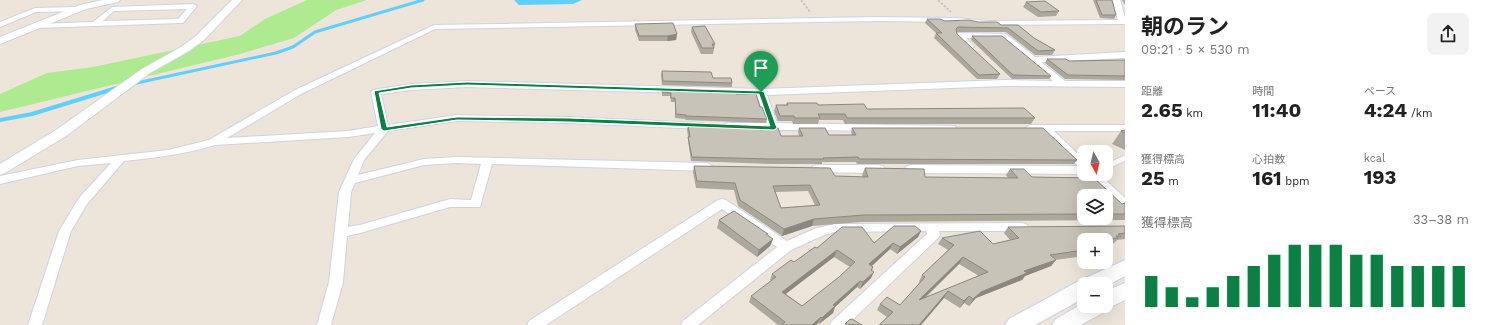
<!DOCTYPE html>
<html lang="ja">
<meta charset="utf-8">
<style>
body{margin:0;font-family:"Work Sans","Noto Sans JP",sans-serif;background:#f2f2f2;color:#222;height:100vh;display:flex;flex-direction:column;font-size:15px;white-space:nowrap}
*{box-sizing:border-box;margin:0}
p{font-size:13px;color:#767676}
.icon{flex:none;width:22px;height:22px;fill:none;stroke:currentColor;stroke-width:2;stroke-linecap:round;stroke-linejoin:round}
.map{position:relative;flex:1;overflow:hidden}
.sheet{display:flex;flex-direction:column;background:#fff;width:360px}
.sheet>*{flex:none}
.needle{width:26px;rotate:172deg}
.fabs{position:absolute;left:1077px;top:145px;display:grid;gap:8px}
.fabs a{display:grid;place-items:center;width:36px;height:36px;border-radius:8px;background:#fff;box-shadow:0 4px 16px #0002;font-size:20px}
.pin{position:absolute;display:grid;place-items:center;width:34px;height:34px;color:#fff;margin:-41px -17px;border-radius:50% 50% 50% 0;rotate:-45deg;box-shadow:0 0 4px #0007}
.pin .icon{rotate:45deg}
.round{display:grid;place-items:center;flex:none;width:42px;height:42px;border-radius:8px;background:#f2f2f2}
.summary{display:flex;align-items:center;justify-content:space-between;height:68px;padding:0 16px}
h1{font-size:22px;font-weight:700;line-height:30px}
.figures{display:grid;grid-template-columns:repeat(3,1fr);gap:6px;height:68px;padding:4px 16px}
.figures div{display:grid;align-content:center}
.figures b{font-size:20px;font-weight:700}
.figures small{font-size:11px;font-weight:400}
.figures p{font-size:11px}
.chart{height:112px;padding:8px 16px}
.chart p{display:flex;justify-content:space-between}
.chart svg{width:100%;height:72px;margin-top:4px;stroke:#0b8043;stroke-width:6}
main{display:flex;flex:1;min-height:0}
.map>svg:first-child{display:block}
.green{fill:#adea90}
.water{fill:#61cffb}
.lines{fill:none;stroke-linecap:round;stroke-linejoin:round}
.stream-far1{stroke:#61cffb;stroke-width:3}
.stream{stroke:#61cffb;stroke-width:4}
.service-casing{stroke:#cfd2e4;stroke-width:7}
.minor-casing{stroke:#cfd2e4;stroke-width:2}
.tertiary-casing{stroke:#cfd2e4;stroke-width:2}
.secondary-casing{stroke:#cfd2e4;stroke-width:2}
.path{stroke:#c7c7c7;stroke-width:2;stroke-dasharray:2.5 1.5;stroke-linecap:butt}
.service{stroke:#fff;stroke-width:5}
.minor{fill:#fff;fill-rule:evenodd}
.tertiary{fill:#fff;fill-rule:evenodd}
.secondary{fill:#fff;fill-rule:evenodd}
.wall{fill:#aca89e;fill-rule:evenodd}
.shaded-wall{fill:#8c8881}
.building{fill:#c8c3b8;stroke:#8c8881;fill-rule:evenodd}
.route{fill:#0b8043;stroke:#fff;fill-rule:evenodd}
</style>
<main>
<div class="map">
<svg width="1125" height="325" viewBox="0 0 1125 325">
<rect width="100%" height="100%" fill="#ede5da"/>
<!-- green -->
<path class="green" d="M307 0H367L336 10 294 38 240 54 0 112V94L47 73 93 67 240 36 265 19Z"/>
<!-- water -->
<path class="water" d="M514 0H582L573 4 519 5Z"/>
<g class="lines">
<!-- stream-far1 -->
<path class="stream-far1" d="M132 84 276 53 293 47 315 32 423 0"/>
<!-- stream -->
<path class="stream" d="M0 120 32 114 120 87"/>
<defs>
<path id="service" d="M1106 167 1125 158"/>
<g id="minor">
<path d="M1112 0H1120L1125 18V24L989 25 956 22 877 21 435 29 301 94 227 138 348 131 378 126 371 92 373 90 411 84 467 81 761 89 1004 80 1053 81 1001 38H966L974 47 970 50 967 49 955 35 959 33 1006 34 1035 57 1125 52V58L1041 62 1065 81H1125V87L1004 86 767 95 777 123 955 126 956 128 955 130 951 131 778 130 774 131 770 129 724 128 723 126 724 124 728 123H767L757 95 467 87 411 90 381 94 388 125 457 115 569 117 703 123 708 126 703 129 569 123 457 121 388 131 364 160 358 175 424 159 456 157 707 163 711 165 713 167 711 169 707 171 492 164 480 207H450L360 233 347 236 343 282 331 325H317L329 282 339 192 354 159 375 133 348 137 215 145C185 154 155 158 124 161L87 204 71 231 42 325H28L59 231 79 198 111 163 78 166 0 184V176L78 160 168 150 209 140 295 90 434 25 877 17 956 18 989 21 1118 20ZM456 163 481 164 471 200 450 199 360 225 348 227 351 192 355 183 424 165Z"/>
<path d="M193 4 197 6 183 23H180L38 28 34 26 38 24 93 22 112 7ZM187 9 178 19 103 21 114 11Z"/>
<path d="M78 7 82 9 81 11 36 12 0 27V22L35 8Z"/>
<path d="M1030 125H1125V131H1054L1084 160V174L911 173 907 172 905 169 907 166 911 165 1078 166 1042 131 1026 130 1025 128Z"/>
<path d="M817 165H879L883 166 885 169 883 172 879 173 813 172 811 169 813 166Z"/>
<path d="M1086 174H1099L1125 198V209L1121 208Z"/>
<path d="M722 199 726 200 787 241 814 229 834 224 1022 223 1026 224 1028 227 1026 230 1022 231H939L940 235 938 238 847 325H830L832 321 927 234 926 231 834 232 822 236 791 250 698 325H681L683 321 777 247 722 209 546 325H527L529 321 718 200Z"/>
</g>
<g id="tertiary">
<path d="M102 0H120L118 2 86 9 0 44V37L80 5Z"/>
<path d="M232 0H242L204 40 189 51 150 73 66 136 5 173 0 175V164L56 130 142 69 181 47 196 36Z"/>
</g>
<g id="secondary">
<path d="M1125 260V276L1106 286V284H1084V298L1035 325H1005L1009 319 1077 282Z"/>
<path d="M1125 283V300L1106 309 1104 312 1081 325H1052L1056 319 1084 303V306H1106V291Z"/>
</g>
</defs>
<!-- service casing -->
<use href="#service" class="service-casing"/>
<!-- minor casing -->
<use href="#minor" class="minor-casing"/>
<!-- tertiary casing -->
<use href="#tertiary" class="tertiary-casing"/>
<!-- secondary casing -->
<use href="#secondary" class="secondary-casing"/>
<!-- path -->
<g class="path">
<path d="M801 0 810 12"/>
<path d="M938 0 951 12"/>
</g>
<!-- service -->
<use href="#service" class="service"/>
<!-- minor -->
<use href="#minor" class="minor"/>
<!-- tertiary -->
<use href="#tertiary" class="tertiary"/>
<!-- secondary -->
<use href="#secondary" class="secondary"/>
</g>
<!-- wall -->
<g class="wall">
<path d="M1093 0H1112L1116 15 1114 19 1100 18Z"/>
<path d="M1122 0H1125V5Z"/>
<path d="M1026 2 1059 11 1056 16 1038 17 1023 7Z"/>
<path d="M927 19 945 21 978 22 1001 25 1034 38 1055 50 1052 55H1035L1006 32H957V34L1000 74 997 79H977L934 38 936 33 925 23Z"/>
<path d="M635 24 677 34 676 40 667 41H639L635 30Z"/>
<path d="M692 27 715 44 713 54H701L691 32Z"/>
<path d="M972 36 1051 76 1049 79H1012L971 40Z"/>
<path d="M1047 59 1069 61 1125 60V80L1065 79 1045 63Z"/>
<path d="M662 71 713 78 732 83V87L662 85 661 75Z"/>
<path d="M662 90 736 94 760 107 767 119 766 123 686 120 685 119 675 118V102H671L670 96H662Z"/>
<path d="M787 103 818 105 867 109 1035 118 1031 124H845L843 120H819L818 124H793L792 121H778L774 111 776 105H786Z"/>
<path d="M688 125 781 136H799L798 132 799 128 829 135H852L851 132 852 128 1077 160 1074 164H857L856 162H822V164H770L691 161 688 141V137L687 129Z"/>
<path d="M1125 130V150L1112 144 1121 131Z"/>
<path d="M694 166 830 168 835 176 863 177 862 175 865 168 924 169 925 177 1008 178 1006 175 1010 169H1024L1032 177 1094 178 1122 204 1125 203V220L861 222 812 226 782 236 738 206 734 190 696 188 693 172ZM808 191 815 205 781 208 775 192ZM1084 196H1106V218H1084Z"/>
<path d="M719 220 767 235 773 239 770 246 757 257 717 228Z"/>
<path d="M1125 226V239L1117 240 1112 245H1106V240H1084V256L1055 260 1051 266 1025 276 1022 280 976 298 969 306 964 303 960 308 944 298 921 325H879L887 317 877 310 880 304 900 305 920 282H919L922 275 948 250 938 244 942 238 993 244 1010 240 1004 233 1008 227ZM959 264 979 276 925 298Z"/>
<path d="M921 231 918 237 897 254 890 249 872 266 873 267 872 271 871 278 860 289 857 287 835 307 833 313 819 324 818 323 816 325H778L749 302 751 296 771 281 770 280 772 274 794 262 817 248 874 243ZM834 257 850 267 839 277 802 306 786 294Z"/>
</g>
<!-- shaded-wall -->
<g class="shaded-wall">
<path d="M677 34 676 40 667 41 668 36Z"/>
<path d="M814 219 812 226 782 236 784 229Z"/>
<path d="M921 231 918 237 897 254 900 247Z"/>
<path d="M773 239 770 246 757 257 759 250Z"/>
<path d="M893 243 890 249 866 271 869 264Z"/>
<path d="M837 250 834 257 780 298 782 292Z"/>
<path d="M963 257 959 264 916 306 919 300Z"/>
<path d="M1056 260 1051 266 1025 276 1022 280 976 298 969 306 973 299 981 292 1024 271Z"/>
<path d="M874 272 871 278 860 289 863 282Z"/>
<path d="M860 281 857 287 835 307 833 313 819 324 822 318 833 305Z"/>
<path d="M948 291 944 298 921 325H919Z"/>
<path d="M969 296 964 303 960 308 964 301Z"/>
<path d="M821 317 818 323 816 325H812Z"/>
</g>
<!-- building -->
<g class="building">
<path d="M1096 0H1112L1116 15H1102Z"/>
<path d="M1045 1 1059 11 1041 12 1026 2Z"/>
<path d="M927 19H940L945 21 969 20 978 22H997L1001 25H1018L1034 38 1055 50 1038 51 1008 28 958 27 956 29 957 34 1000 74 979 75 936 33H942Z"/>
<path d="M673 23 677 34 668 36H639L635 24Z"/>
<path d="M705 26 715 44H712L714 48H702L692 27Z"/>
<path d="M972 36H1002L1051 76 1013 75Z"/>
<path d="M1047 59H1066L1069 61 1125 60V76L1068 75Z"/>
<path d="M662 71 711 72 713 78H731L732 83 663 81Z"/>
<path d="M662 90 736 92V94H756L760 107H762L767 119 686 116V115L676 114 675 98H671V93L662 92Z"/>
<path d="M787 103H817L818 105 864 104 867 109 1024 108 1035 118H847L845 114H818L820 118H795L794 116H780L776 105H788Z"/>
<path d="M688 125 778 128 781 136H803L799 128H825L829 135H856L852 128H1043L1077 160 859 159 858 157 823 158 824 159H771L692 157 688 137H690Z"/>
<path d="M1125 130V133L1121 131Z"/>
<path d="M694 166 830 168 835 176 868 177 865 168 924 169 925 177 1018 178 1010 169H1024L1032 177 1094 178 1122 204 1125 203V214H1106V196H1084V214L864 215 814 219 784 229 740 200 735 183 697 181ZM810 185 820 205 781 208 773 186Z"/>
<path d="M734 211 768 234H766L773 239 759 250 719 220Z"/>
<path d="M894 226H915L921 231 900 247 893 243 869 264 873 267 871 270 874 272 863 282 860 281 833 305 835 306 822 318 821 317 812 325H782L785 322 751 296 776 277 772 274 791 260 794 262 815 247 817 248 842 227H862L874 243ZM837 250 855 262 839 277 802 306 782 292Z"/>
<path d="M1125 226V233L1118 234 1121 236H1116L1118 238 1097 240H1084V250L1050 255 1056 260 1024 271 1027 273 981 292 973 299 969 296 964 301 948 291 919 325H913L912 324 911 325H879L893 312 880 304 887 297 900 305 925 277 922 275 954 245 942 238 980 231 993 244 1019 238 1008 227ZM963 257 988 272 919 300Z"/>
<path d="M852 319 862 325 845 324 849 320Z"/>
</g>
<!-- route -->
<path class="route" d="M467 82 761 91 764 92 777 128 774 130 569 122 457 120 384 131 381 129 374 91 411 85ZM467 85 759 94 770 126 569 118 457 117 387 127 379 93 411 88Z"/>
</svg>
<div class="fabs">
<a><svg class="needle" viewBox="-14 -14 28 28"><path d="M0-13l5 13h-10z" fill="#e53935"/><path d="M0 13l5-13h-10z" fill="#767676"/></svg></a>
<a><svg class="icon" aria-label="layers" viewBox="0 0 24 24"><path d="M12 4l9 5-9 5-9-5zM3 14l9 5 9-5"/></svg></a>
<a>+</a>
<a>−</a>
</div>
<div class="pin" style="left:761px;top:92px;background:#1e9e55"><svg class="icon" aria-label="arrive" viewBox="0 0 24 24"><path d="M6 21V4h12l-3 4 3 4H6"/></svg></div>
</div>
<section class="sheet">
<div class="summary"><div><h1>朝のラン</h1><p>09:21 · 5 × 530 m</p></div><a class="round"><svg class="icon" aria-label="share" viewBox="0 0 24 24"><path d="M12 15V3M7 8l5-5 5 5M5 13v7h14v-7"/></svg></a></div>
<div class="figures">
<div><p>距離</p><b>2.65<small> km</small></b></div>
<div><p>時間</p><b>11:40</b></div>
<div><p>ペース</p><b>4:24<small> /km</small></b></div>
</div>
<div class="figures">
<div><p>獲得標高</p><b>25<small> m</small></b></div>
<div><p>心拍数</p><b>161<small> bpm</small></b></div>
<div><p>kcal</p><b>193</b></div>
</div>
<div class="chart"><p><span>獲得標高</span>33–38 m</p>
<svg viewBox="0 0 160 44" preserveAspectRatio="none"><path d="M5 44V25M15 44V32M25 44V38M35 44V32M45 44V25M55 44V19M65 44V12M75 44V6M85 44V6M95 44V6M105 44V12M115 44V12M125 44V19M135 44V19M145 44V19M155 44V19"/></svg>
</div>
</section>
</main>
